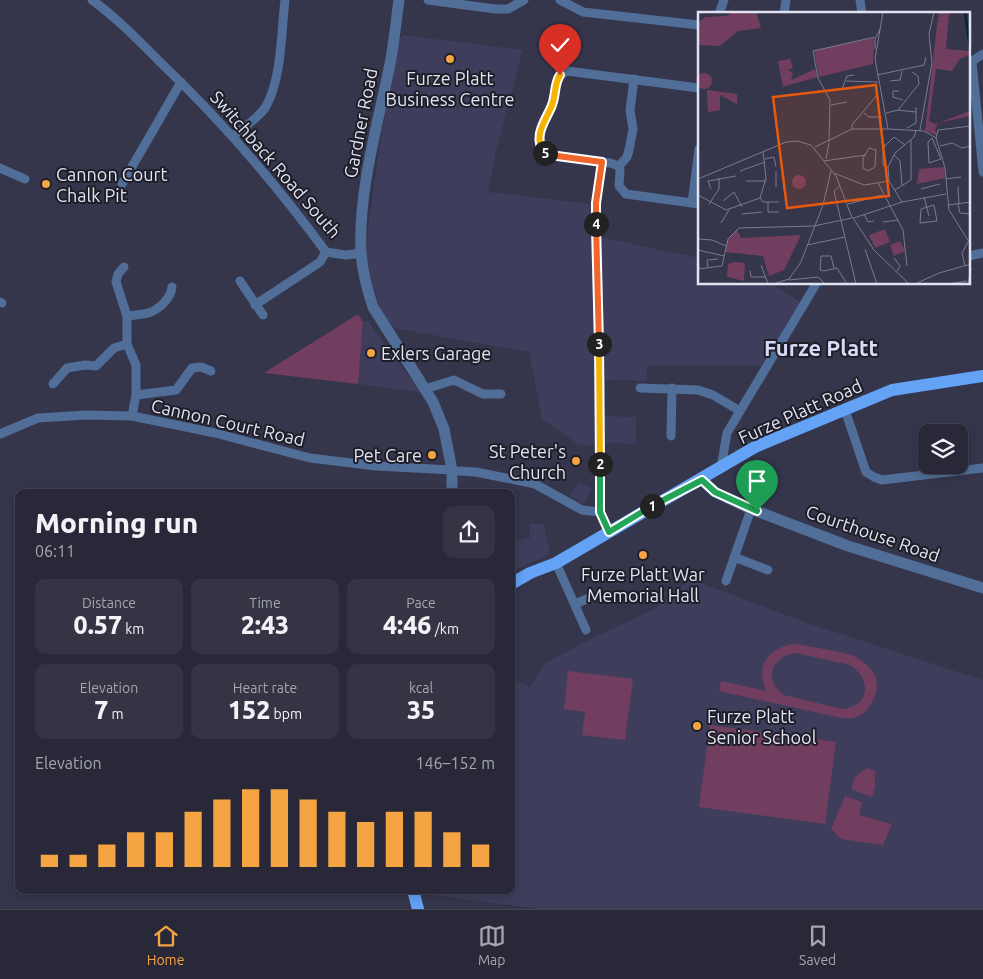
<!DOCTYPE html>
<meta charset="utf-8">
<style>
body{margin:0;font-family:Ubuntu,sans-serif;background:#343444;color:#f1f3f6;height:100vh;display:flex;flex-direction:column;font-size:19px;white-space:nowrap}
*{box-sizing:border-box;margin:0}
p{font-size:16px;color:#a5a6ae}
.icon{flex:none;width:28px;height:28px;fill:none;stroke:currentColor;stroke-width:2;stroke-linecap:round;stroke-linejoin:round}
.map{position:relative;flex:1;overflow:hidden}
.details{position:absolute;left:15px;top:489px;width:500px;height:405px;display:flex;flex-direction:column;background:#282839;border-radius:10px;box-shadow:0 2px 12px #0003,0 0 0 1px #444453}
.details>*{flex:none}
.fabs{position:absolute;left:918px;top:424px;display:grid;gap:10px}
.fabs a{display:grid;place-items:center;width:50px;height:50px;border-radius:10px;background:#282839;box-shadow:0 2px 12px #0003,0 0 0 1px #444453;font-size:25px}
.pin{position:absolute;display:grid;place-items:center;width:42px;height:42px;color:#fff;margin:-51px -21px;border-radius:50% 50% 50% 0;rotate:-45deg;box-shadow:0 0 5px #0007}
.pin .icon{rotate:45deg}
.km{position:absolute;width:25px;height:25px;margin:-12px;border-radius:50%;background:#222;color:#fff;font-size:14px;line-height:25px;text-align:center}
.round{display:grid;place-items:center;flex:none;width:52px;height:52px;border-radius:10px;background:#343444}
.head{display:flex;align-items:center;justify-content:space-between;height:85px;padding:0 20px}
h1{font-size:28px;font-weight:800;line-height:38px}
.metrics{display:grid;grid-template-columns:repeat(3,1fr);gap:8px;height:85px;padding:5px 20px}
.metrics div{display:grid;align-content:center;border-radius:10px;background:#343444;text-align:center}
.metrics b{font-size:25px;font-weight:800}
.metrics small{font-size:14px;font-weight:400}
.metrics p{font-size:14px}
.chart{height:140px;padding:10px 20px}
.chart p{display:flex;justify-content:space-between}
.chart svg{width:100%;height:90px;margin-top:5px;stroke:#f4a443;stroke-width:6}
.menu{display:flex;justify-content:space-around;align-items:center;height:70px;border-top:1px solid #444453;background:#282839;font-size:14px;color:#a5a6ae}
.menu a{display:grid;justify-items:center;gap:2px}
.menu .selected{color:#f4a443}
.map>svg:first-child{display:block}
.built{fill:#3e3d5b}
.green{fill:#723e5f;fill-rule:evenodd}
.lines{fill:none;stroke-linecap:round;stroke-linejoin:round}
.minor{stroke:#506e97;stroke-width:9}
.tertiary{stroke:#506e97;stroke-width:11}
.primary{stroke:#64a2f6;stroke-width:12}
.split-1-casing{stroke:#fff;stroke-width:10}
.split-2-casing{stroke:#fff;stroke-width:10}
.split-3-casing{stroke:#fff;stroke-width:10}
.split-4-casing{stroke:#fff;stroke-width:10}
.split-5-casing{stroke:#fff;stroke-width:10}
.split-6-casing{stroke:#fff;stroke-width:10}
.split-1{stroke:#22a559;stroke-width:6}
.split-2{stroke:#22a559;stroke-width:6}
.split-3{stroke:#f5b400;stroke-width:6}
.split-4{stroke:#f0652b;stroke-width:6}
.split-5{stroke:#f0652b;stroke-width:6}
.split-6{stroke:#f5b400;stroke-width:6}
.poi-dot{fill:#f4a443;stroke:#1e1e28;stroke-width:2}
.labels{text-anchor:middle;dominant-baseline:central;stroke-width:4;stroke-linejoin:round;paint-order:stroke}
.poi-label{font-size:18px;fill:#e2e3f2;stroke:#1e1e28;text-anchor:start}
.street-label{font-size:18px;fill:#e2e3f2;stroke:#1e1e28}
.district-label{font-size:22px;font-weight:bold;fill:#dadaf8;stroke:#1e1e28}
.inset-river{fill:none;stroke:#04232e;stroke-width:2.5}
.inset-road{fill:none;stroke:#7a7b8e;stroke-width:1}
.view{fill:#e8590c;fill-opacity:0.15;stroke:#e8590c;stroke-width:2.5}
.inset-edge{fill:none;stroke:#e2e3f2;stroke-width:2.5}
</style>
<div class="map">
<svg width="983" height="909" viewBox="0 0 983 909">
<rect width="100%" height="100%" fill="#35354c"/>
<!-- built -->
<g class="built">
<path d="M402 35 523 50 496 151 488 192 591 204V235L699 258V284H772L800 302 762 366 647 365 646 381 605 380V416L636 417V444L609 443 594 446 579 445 542 419 529 352 393 328 381 310 366 264 368 229 380 143 398 42Z"/>
<path d="M368 321 420 392 358 384 363 322Z"/>
<path d="M578 482 592 489 584 504 570 496Z"/>
<path d="M529 524H544L550 554 511 572V541L530 538Z"/>
<path d="M690 579 807 623 983 680V909H540L432 895 431 890H511V678L530 687 545 663 591 639 656 608Z"/>
</g>
<!-- green -->
<g class="green">
<path d="M358 314 363 322 358 384 264 373Z"/>
<path d="M796 644C810 647 851 652 861 660 866 664 874 671 876 677 880 693 869 715 853 718 849 719 844 718 841 718L719 691 721 681 766 691C755 665 769 646 796 644ZM796 653 850 665C872 679 870 706 842 709L784 695C762 680 772 656 796 653Z"/>
<path d="M568 671 633 679 625 740 582 735 585 712 564 709Z"/>
<path d="M710 725 836 742 825 824 699 807Z"/>
<path d="M867 768 875 771V787L872 797 851 789 855 777Z"/>
<path d="M845 796 862 802 859 815 892 824 883 845 841 839 831 829Z"/>
</g>
<g class="lines">
<!-- minor -->
<g class="minor">
<path d="M92 0C117 18 138 40 160 62 221 120 276 184 326 252L346 255 361 253"/>
<path d="M428 0 495 9H508L524 0"/>
<path d="M560 0 583 12 699 25"/>
<path d="M860 0 862 14"/>
<path d="M719 14 724 0"/>
<path d="M784 14 786 0"/>
<path d="M972 62 983 172"/>
<path d="M969 63 983 54"/>
<path d="M699 88 567 71C552 77 557 93 552 106 550 111 546 115 544 120 538 131 537 149 550 155L610 163 619 166 620 170 619 186 626 194 699 204"/>
<path d="M233 136C243 128 257 119 265 108 282 80 281 32 285 0"/>
<path d="M601 162 595 216 600 386V512L609 532"/>
<path d="M619 166 627 157 629 150 633 129 630 110 634 79"/>
<path d="M0 168 25 179"/>
<path d="M122 184 181 82"/>
<path d="M692 203 699 149"/>
<path d="M969 256 983 253"/>
<path d="M124 267 118 274 116 282 127 316V344L136 365V395L132 416"/>
<path d="M240 281 263 315"/>
<path d="M0 302 2 303"/>
<path d="M255 305 320 262 326 252"/>
<path d="M127 316C133 315 141 315 148 313 159 310 171 298 172 287"/>
<path d="M53 384 67 368 85 365 96 366 114 348 127 344"/>
<path d="M640 388 698 390 713 395 740 411"/>
<path d="M425 389 454 380 483 394H501"/>
<path d="M136 395 176 390 192 368 201 367 211 371"/>
<path d="M845 410 866 472 874 477 882 480 983 468"/>
<path d="M0 434 38 418 86 415 132 416 215 433 310 458 376 466 452 470"/>
<path d="M671 436 672 388"/>
<path d="M721 468 727 433 816 284"/>
<path d="M459 471 476 472 535 484 582 510 600 512"/>
<path d="M734 557 768 570"/>
<path d="M556 563 586 630"/>
<path d="M726 581 751 509"/>
<path d="M575 604 589 598"/>
</g>
<!-- tertiary -->
<g class="tertiary">
<path d="M399 0C396 21 394 43 390 64 378 123 358 192 361 252 362 271 367 289 373 307L433 402 444 429 452 470V492"/>
<path d="M702 480 715 492 751 509 848 546 983 588"/>
</g>
<!-- primary -->
<g class="primary">
<path d="M511 584 530 573 556 563 755 447 892 390 983 376"/>
<path d="M413 890 418 909"/>
</g>
</g>
<g class="lines">
<defs>
<path id="split-1" d="M652 506 702 480 715 492 757 511"/>
<path id="split-2" d="M600 464V512L609 532 652 506"/>
<path id="split-3" d="M599 344 600 464"/>
<path id="split-4" d="M596 224 599 344"/>
<path id="split-5" d="M545 153 550 155 602 162 596 203V224"/>
<path id="split-6" d="M545 153C531 137 547 119 552 105 556 95 554 84 560 75"/>
</defs>
<!-- split-1 casing -->
<use href="#split-1" class="split-1-casing"/>
<!-- split-2 casing -->
<use href="#split-2" class="split-2-casing"/>
<!-- split-3 casing -->
<use href="#split-3" class="split-3-casing"/>
<!-- split-4 casing -->
<use href="#split-4" class="split-4-casing"/>
<!-- split-5 casing -->
<use href="#split-5" class="split-5-casing"/>
<!-- split-6 casing -->
<use href="#split-6" class="split-6-casing"/>
<!-- split-1 -->
<use href="#split-1" class="split-1"/>
<!-- split-2 -->
<use href="#split-2" class="split-2"/>
<!-- split-3 -->
<use href="#split-3" class="split-3"/>
<!-- split-4 -->
<use href="#split-4" class="split-4"/>
<!-- split-5 -->
<use href="#split-5" class="split-5"/>
<!-- split-6 -->
<use href="#split-6" class="split-6"/>
</g>
<!-- markers -->
<g class="poi-dot">
<circle cx="450" cy="59" r="5"/>
<circle cx="46" cy="184" r="5"/>
<circle cx="371" cy="353" r="5"/>
<circle cx="432" cy="455" r="5"/>
<circle cx="576" cy="461" r="5"/>
<circle cx="643" cy="555" r="5"/>
<circle cx="697" cy="726" r="5"/>
</g>
<g class="labels">
<!-- poi labels -->
<g class="poi-label">
<text x="450" y="78" text-anchor="middle">Furze Platt<tspan x="450" dy="21">Business Centre</tspan></text>
<text x="56" y="174">Cannon Court<tspan x="56" dy="21">Chalk Pit</tspan></text>
<text x="381" y="353">Exlers Garage</text>
<text x="566" y="451" text-anchor="end">St Peter's<tspan x="566" dy="21">Church</tspan></text>
<text x="422" y="455" text-anchor="end">Pet Care</text>
<text x="643" y="574" text-anchor="middle">Furze Platt War<tspan x="643" dy="21">Memorial Hall</tspan></text>
<text x="707" y="716">Furze Platt<tspan x="707" dy="21">Senior School</tspan></text>
</g>
<!-- street labels -->
<g class="street-label">
<text transform="translate(360 123) rotate(-79)">Gardner Road</text>
<text transform="translate(276 164) rotate(49)">Switchback Road South</text>
<text transform="translate(800 411) rotate(-24)">Furze Platt Road</text>
<text transform="translate(228 422) rotate(13)">Cannon Court Road</text>
<text transform="translate(873 533) rotate(19)">Courthouse Road</text>
</g>
<!-- district labels -->
<g class="district-label">
<text x="821" y="347">Furze Platt</text>
</g>
</g>
<!-- overview -->
<g transform="translate(698 12)">
<rect width="272" height="272" fill="#35354c"/>
<path d="M34 0H58L63 16 40 19 22 34 0 33V11L7 5 29 4ZM241 0H254L251 2 248 37 272 39V46L270 43 262 47 254 59 238 57 231 109 237 112 272 99V104L240 111 237 118 240 124 227 119 240 5 247 3 240 4ZM176 26 175 52 121 65 116 38ZM92 47 95 56 90 58 95 61 93 68 117 57 119 65 85 75 80 49ZM-2 69a8 8 0 1 1 16 0a8 8 0 1 1-16 0ZM9 78 39 82V92L22 83V98L10 100ZM246 155 247 166 219 172 221 157ZM94 170a7 7 0 1 1 14 0a7 7 0 1 1-14 0ZM187 217 192 230 177 236 171 223ZM39 218 43 226 103 223 86 258 71 264 65 244 27 240 30 228ZM202 229 207 239 196 244 192 233ZM36 250 47 251 46 269 29 265 30 252Z" fill="#723e5f"/>
<path class="inset-river" d="M267 0 273 43"/>
<path class="inset-road" d="M185 0 177 47 190 117 226 119 238 126 247 156 251 198 273 233M177 37V27L182 17M179 63 226 53 228 45M148 69 180 70M192 69 202 68 204 59M144 77 149 64 156 63M201 79H195V85L205 88M133 93 149 90M200 98 218 100M166 101 171 105H184M188 101 200 98 221 72 220 64 214 60M209 116 218 111V95M154 117V113L179 83M184 118V130L187 134M222 118 234 51 231 22 236 0M234 126 243 147 231 151 230 130ZM238 126 240 118 273 114M131 130 132 88 120 66 115 39 177 25M242 134 254 131 264 136 273 134M117 135 154 117H190M171 136 178 138 177 155 170 159 165 156V146ZM196 143 202 149 204 173M67 147 76 145 78 155M128 147 131 131M126 149 168 143M190 155 185 153V136L196 125 207 133M42 159 67 150M78 159V175M136 161 166 173 191 169M0 167 88 130 99 129 113 133 138 164 153 203 176 238 211 272M248 167 263 165M48 169H68M180 171 205 218 209 254M142 174 136 179 158 272M260 175 261 192M13 177 10 169 38 164M223 177 242 172M197 178 213 168V128M0 183 28 198 62 186 68 166 65 140M226 185 231 204M62 186 65 190H81M25 189 36 180 44 195M70 190V200H81M204 190 191 169 190 155 197 141 216 125 218 119M11 192 21 177V166M150 192 184 183M260 192 262 201 273 202M236 193 239 209 222 211 223 197ZM250 193 273 190M44 202 64 200M166 202 170 210 176 209M156 206 204 190 248 182M185 210 200 208M23 211 31 198M0 227 14 228 28 234M109 233 147 225M167 237 179 272M196 246 202 254 199 259M63 253 70 272M267 254 264 241 270 230M1 256 0 238 26 244M10 256 9 248 20 247M0 257 24 254 30 227 41 216 116 214 154 206M52 259 53 265H67M126 259 122 258 123 244H133L136 256M126 259 139 256 149 272M91 268 120 265 127 272M75 272 91 267 103 250 125 193 133 159M217 272 241 261 273 252M250 272 269 269M270 272 273 257"/>
<path class="view" d="M178 73 191 184 89 196 75 85Z"/>
<rect width="272" height="272" class="inset-edge"/>
</g>
</svg>
<div class="fabs">
<a><svg class="icon" aria-label="layers" viewBox="0 0 24 24"><path d="M12 4l9 5-9 5-9-5zM3 14l9 5 9-5"/></svg></a>
</div>
<div class="pin" style="left:757px;top:511px;background:#1e9e55"><svg class="icon" aria-label="arrive" viewBox="0 0 24 24"><path d="M6 21V4h12l-3 4 3 4H6"/></svg></div>
<div class="pin" style="left:560px;top:75px;background:#d93025"><svg class="icon" aria-label="check" viewBox="0 0 24 24"><path d="M5 12l5 5 9-10"/></svg></div>
<b class="km" style="left:652px;top:506px">1</b>
<b class="km" style="left:600px;top:464px">2</b>
<b class="km" style="left:599px;top:344px">3</b>
<b class="km" style="left:596px;top:224px">4</b>
<b class="km" style="left:545px;top:153px">5</b>
<section class="details">
<div class="head"><div><h1>Morning run</h1><p>06:11</p></div><a class="round"><svg class="icon" aria-label="share" viewBox="0 0 24 24"><path d="M12 15V3M7 8l5-5 5 5M5 13v7h14v-7"/></svg></a></div>
<div class="metrics">
<div><p>Distance</p><b>0.57<small> km</small></b></div>
<div><p>Time</p><b>2:43</b></div>
<div><p>Pace</p><b>4:46<small> /km</small></b></div>
</div>
<div class="metrics">
<div><p>Elevation</p><b>7<small> m</small></b></div>
<div><p>Heart rate</p><b>152<small> bpm</small></b></div>
<div><p>kcal</p><b>35</b></div>
</div>
<div class="chart"><p><span>Elevation</span>146–152 m</p>
<svg viewBox="0 0 160 44" preserveAspectRatio="none"><path d="M5 44V38M15 44V38M25 44V33M35 44V27M45 44V27M55 44V17M65 44V11M75 44V6M85 44V6M95 44V11M105 44V17M115 44V22M125 44V17M135 44V17M145 44V27M155 44V33"/></svg>
</div>
</section>
</div>
<nav class="menu">
<a class="selected"><svg class="icon" aria-label="home" viewBox="0 0 24 24"><path d="M3 11l9-7 9 7M6 9v11h12V9"/></svg>Home</a>
<a><svg class="icon" aria-label="map" viewBox="0 0 24 24"><path d="M3 6l6-2 6 2 6-2v14l-6 2-6-2-6 2zM9 4v14M15 6v14"/></svg>Map</a>
<a><svg class="icon" aria-label="saved" viewBox="0 0 24 24"><path d="M7 4h10v16l-5-4-5 4z"/></svg>Saved</a>
</nav>
